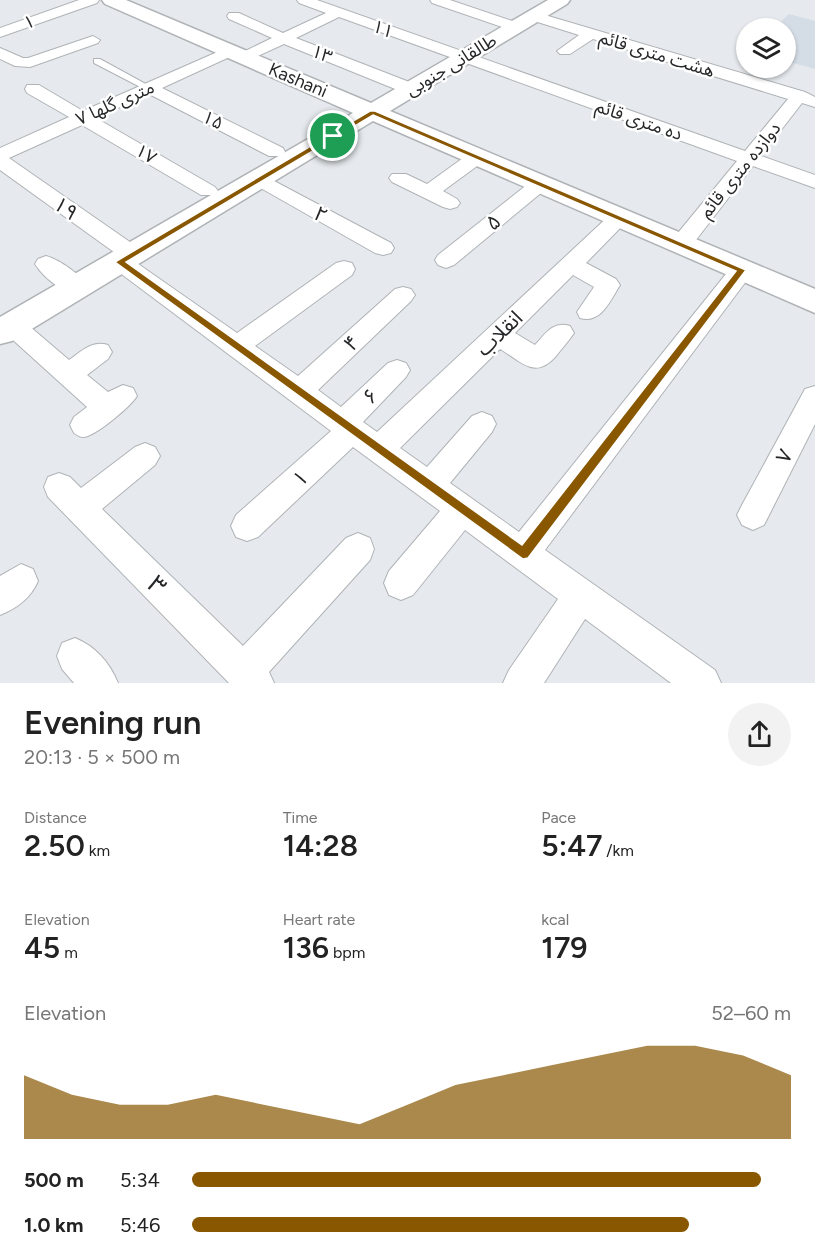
<!DOCTYPE html>
<meta charset="utf-8">
<style>
body{margin:0;font-family:Figtree,"Noto Sans Arabic",sans-serif;background:#f2f2f2;color:#222;height:100vh;display:flex;flex-direction:column;font-size:22px;white-space:nowrap}
*{box-sizing:border-box;margin:0}
p{font-size:20px;color:#767676}
.icon{flex:none;width:33px;height:33px;fill:none;stroke:currentColor;stroke-width:2;stroke-linecap:round;stroke-linejoin:round}
.map{position:relative;height:683px;overflow:hidden}
.sheet{display:flex;flex-direction:column;background:#fff;flex:1}
.sheet>*{flex:none}
.buttons{position:absolute;left:736px;top:18px;display:grid;gap:12px}
.buttons a{display:grid;place-items:center;width:60px;height:60px;border-radius:50%;background:#fff;box-shadow:0 2px 4px #0004;font-size:30px}
.pin{position:absolute;display:grid;place-items:center;width:51px;height:51px;color:#fff;margin:-26px;border:3px solid #fff;border-radius:50%;box-shadow:0 2px 6px #0007}
.round{display:grid;place-items:center;flex:none;width:63px;height:63px;border-radius:32px;background:#f2f2f2}
.summary{display:flex;align-items:center;justify-content:space-between;height:102px;padding:0 24px}
h1{font-size:33px;font-weight:600;line-height:45px}
.figures{display:grid;grid-template-columns:repeat(3,1fr);gap:9px;height:102px;padding:6px 24px}
.figures div{display:grid;align-content:center}
.figures b{font-size:30px;font-weight:600}
.figures small{font-size:16px;font-weight:400}
.figures p{font-size:16px}
.chart{height:168px;padding:12px 24px}
.chart p{display:flex;justify-content:space-between}
.chart svg{width:100%;height:108px;margin-top:6px;fill:#885700;opacity:.7}
ul{padding:0 24px;list-style:none;font-size:20px}
li{display:grid;grid-template-columns:96px 72px 1fr;align-items:center;height:45px}
li i{height:15px;border-radius:8px;background:#885700}
.map>svg:first-child{display:block}
.built{fill:#d4dce6}
.lines{fill:none;stroke-linecap:round;stroke-linejoin:round}
.service-casing{stroke:#afb3b6;stroke-width:2}
.minor-casing{stroke:#afb3b6;stroke-width:2}
.tertiary-casing{stroke:#afb3b6;stroke-width:3}
.service{fill:#fff;fill-rule:evenodd}
.minor{fill:#fff;fill-rule:evenodd}
.tertiary{fill:#fff;fill-rule:evenodd}
.route{fill:#885700;stroke:#fff;stroke-width:1.5;fill-rule:evenodd}
.labels{text-anchor:middle;dominant-baseline:central;stroke-width:5;stroke-linejoin:round;paint-order:stroke}
.far-street-label{font-size:18px;fill:#262729;stroke:#fff}
.street-label{font-size:21px;fill:#262729;stroke:#fff}
.near-street-label{font-size:26px;fill:#262729;stroke:#fff}
</style>
<div class="map">
<svg width="815" height="683" viewBox="0 0 815 683">
<rect width="100%" height="100%" fill="#e6eaee"/>
<!-- built -->
<path class="built" d="M789 14 815 21V69L786 61V28H774Z"/>
<g class="lines">
<defs>
<path id="service" d="M94 59H100L153 88 146 90 94 63Z"/>
<g id="minor">
<path d="M79 0H99L97 3 0 37V28Z"/>
<path d="M297 0H317L745 151 788 99 593 39 570 54H560L557 51 579 35 528 19 526 16 528 13H538L805 92 815 97V107L802 103 761 156 815 175V188L753 166 689 249 681 251 673 249 670 244 673 239 737 161 339 17 296 38 417 85 419 89 417 93H405L284 44 249 60H239L236 57 239 54 272 38 229 19 227 16 229 13H239L283 33 326 13 299 3Z"/>
<path d="M430 0H450L521 24 523 27 516 31 511 30 432 3Z"/>
<path d="M93 36 100 40 98 43 30 67 15 66 0 59V48L23 58H28Z"/>
<path d="M231 46 236 48 239 51 236 54 162 88 283 148 285 152 283 156H269L149 94 96 118 215 187 218 191 215 195H201L82 125 9 158 140 249 143 254 140 259 134 261 237 333 336 263 344 261 352 263 355 269 352 275 255 346 298 376 395 289 403 287 411 289 415 295 411 301 318 390 341 407 388 363 397 360 406 363 410 370 406 377 363 422 377 432 612 213 619 211 626 213 630 218 586 263 616 279 620 285C610 301 601 324 580 318L577 312 594 287 573 275 515 333 535 345C546 333 553 321 570 326L574 333C569 341 562 348 556 356 535 380 522 362 500 349L400 448 427 467 472 416 482 412 492 416 496 424 492 432 450 483 519 532 734 264 742 262 750 264 753 270 750 276 545 550 715 670 721 683H671L585 619 544 683H503L509 670 558 599 465 530 413 595 401 600 389 595 384 583 389 571 440 511 353 447 258 537 247 541 236 537 231 526 236 515 331 431 112 267 109 262 112 257 118 255 0 170V148L69 117 27 93 25 89 27 85H39L83 111Z"/>
<path d="M477 151 484 153 487 157 484 161 443 191 457 199 460 203 457 207 450 209 443 207 392 182 389 178 392 174H406L427 184 470 153Z"/>
<path d="M259 173 391 243 394 248 391 253 383 255 375 253 252 183 249 179 252 175Z"/>
<path d="M540 178 547 180 550 184 547 188 454 265 446 268 438 265 435 260 438 255 533 180Z"/>
<path d="M46 256C60 260 80 274 88 287L84 293C67 298 44 278 35 264L38 259Z"/>
<path d="M12 316 21 319 69 360C82 351 92 340 108 345L112 352 108 359 87 375 108 392 123 385 133 388 137 396C131 406 95 437 83 437 80 437 77 435 74 433L70 425 74 417 87 407 3 331 0 324 3 319Z"/>
<path d="M815 386V424L764 525 753 530 742 525 737 515 742 505 805 389Z"/>
<path d="M145 443 155 447 160 456 155 465 102 509 243 646 346 538 358 533 370 538 374 549 370 560 269 672 274 683H229L48 497 44 487 48 477 59 473 70 477 81 488 135 447Z"/>
<path d="M21 564 33 569 38 581C31 598 17 608 0 615V576Z"/>
<path d="M75 638C95 646 110 663 118 683H74L62 669 57 656 62 643Z"/>
</g>
<path id="tertiary" d="M102 0H126L371 103 548 0H570L567 4 390 111 815 289V313L373 121 12 341 0 344V317L353 113 105 4Z"/>
</defs>
<!-- service casing -->
<use href="#service" class="service-casing"/>
<!-- minor casing -->
<use href="#minor" class="minor-casing"/>
<!-- tertiary casing -->
<use href="#tertiary" class="tertiary-casing"/>
<!-- service -->
<use href="#service" class="service"/>
<!-- minor -->
<use href="#minor" class="minor"/>
<!-- tertiary -->
<use href="#tertiary" class="tertiary"/>
</g>
<!-- route -->
<path class="route" d="M370 111H375L746 270 528 558 523 559 115 262ZM373 115 736 271 522 545 126 262Z"/>
<g class="labels">
<!-- far-street labels -->
<g class="far-street-label">
<text transform="translate(29 22) rotate(-20)">۱</text>
<text transform="translate(383 29) rotate(20)">۱۱</text>
<text transform="translate(322 54) rotate(22)">۱۳</text>
<text transform="translate(657 54) rotate(17)">هشت متری قائم</text>
<text transform="translate(451 65) rotate(-31)">طالقانی جنوبی</text>
<text transform="translate(298 80) rotate(23)">Kashani</text>
<text transform="translate(115 103) rotate(-24)">۷ متری گلها</text>
<text transform="translate(213 120) rotate(27)">۱۵</text>
<text transform="translate(639 120) rotate(19)">ده متری قائم</text>
<text transform="translate(146 154) rotate(31)">۱۷</text>
<text transform="translate(740 170) rotate(-51)">دوازده متری قائم</text>
</g>
<!-- street labels -->
<g class="street-label">
<text transform="translate(66 208) rotate(35)">۱۹</text>
<text transform="translate(321 214) rotate(29)">۲</text>
<text transform="translate(493 222) rotate(-39)">۵</text>
<text transform="translate(499 333) rotate(-44)">انقلاب</text>
<text transform="translate(351 343) rotate(-43)">۴</text>
<text transform="translate(370 396) rotate(-44)">۶</text>
<text transform="translate(784 456) rotate(-62)">۷</text>
<text transform="translate(300 478) rotate(-43)">۱</text>
</g>
<!-- near-street labels -->
<g class="near-street-label">
<text transform="translate(157 585) rotate(45)">۳</text>
</g>
</g>
</svg>
<div class="buttons">
<a><svg class="icon" aria-label="layers" viewBox="0 0 24 24"><path d="M12 4l9 5-9 5-9-5zM3 14l9 5 9-5"/></svg></a>
</div>
<div class="pin" style="left:333px;top:136px;background:#1e9e55"><svg class="icon" aria-label="arrive" viewBox="0 0 24 24"><path d="M6 21V4h12l-3 4 3 4H6"/></svg></div>
</div>
<section class="sheet">
<div class="summary"><div><h1>Evening run</h1><p>20:13 · 5 × 500 m</p></div><a class="round"><svg class="icon" aria-label="share" viewBox="0 0 24 24"><path d="M12 15V3M7 8l5-5 5 5M5 13v7h14v-7"/></svg></a></div>
<div class="figures">
<div><p>Distance</p><b>2.50<small> km</small></b></div>
<div><p>Time</p><b>14:28</b></div>
<div><p>Pace</p><b>5:47<small> /km</small></b></div>
</div>
<div class="figures">
<div><p>Elevation</p><b>45<small> m</small></b></div>
<div><p>Heart rate</p><b>136<small> bpm</small></b></div>
<div><p>kcal</p><b>179</b></div>
</div>
<div class="chart"><p><span>Elevation</span>52–60 m</p>
<svg viewBox="0 0 160 44" preserveAspectRatio="none"><path d="M0 44V18L10 26L20 30L30 30L40 26L50 30L60 34L70 38L80 30L90 22L100 18L110 14L120 10L130 6L140 6L150 10L160 18V44z"/></svg>
</div>
<ul>
<li><b>500 m</b>5:34<i style="width:95%"></i></li>
<li><b>1.0 km</b>5:46<i style="width:83%"></i></li>
</ul>
</section>
